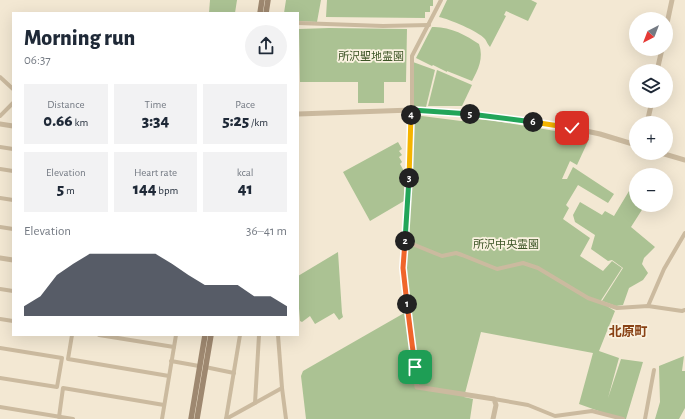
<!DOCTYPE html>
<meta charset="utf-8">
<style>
body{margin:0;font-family:"Alegreya Sans","Noto Sans JP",sans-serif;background:#f2f2f3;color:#1f2937;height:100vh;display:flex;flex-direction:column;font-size:15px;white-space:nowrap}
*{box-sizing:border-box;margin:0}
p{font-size:13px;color:#747a83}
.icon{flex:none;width:22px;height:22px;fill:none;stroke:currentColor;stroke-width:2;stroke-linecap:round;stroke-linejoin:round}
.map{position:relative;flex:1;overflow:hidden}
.side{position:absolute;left:12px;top:12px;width:287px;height:324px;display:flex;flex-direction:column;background:#fff;border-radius:0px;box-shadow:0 4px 16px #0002}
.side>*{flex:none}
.needle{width:26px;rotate:222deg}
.fabs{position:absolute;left:629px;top:12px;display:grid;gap:8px}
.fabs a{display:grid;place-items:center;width:44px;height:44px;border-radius:50%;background:#fff;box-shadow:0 4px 16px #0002;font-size:20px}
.pin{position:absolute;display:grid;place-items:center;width:34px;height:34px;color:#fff;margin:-17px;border-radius:8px;box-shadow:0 2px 6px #0006}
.km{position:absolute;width:20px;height:20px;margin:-10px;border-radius:50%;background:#222;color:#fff;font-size:11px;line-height:20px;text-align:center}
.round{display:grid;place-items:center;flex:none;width:42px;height:42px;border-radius:21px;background:#f2f2f3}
.overview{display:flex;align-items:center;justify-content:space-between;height:68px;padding:0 12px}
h1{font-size:22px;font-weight:800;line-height:30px}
.figures{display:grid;grid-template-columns:repeat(3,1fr);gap:6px;height:68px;padding:4px 12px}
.figures div{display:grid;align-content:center;border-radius:0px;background:#f2f2f3;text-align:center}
.figures b{font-size:17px;font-weight:800}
.figures small{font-size:11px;font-weight:400}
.figures p{font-size:11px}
.chart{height:112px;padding:8px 12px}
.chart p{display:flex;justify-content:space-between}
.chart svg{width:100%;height:72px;margin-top:4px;fill:#111827;opacity:.7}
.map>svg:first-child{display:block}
.green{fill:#abc293}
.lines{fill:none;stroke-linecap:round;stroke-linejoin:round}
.minor{stroke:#cbba9f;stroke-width:4}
.tertiary{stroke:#cbba9f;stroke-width:5}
.secondary{stroke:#9e8870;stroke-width:5.5}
.split-1-casing{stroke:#fff;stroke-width:8}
.split-2-casing{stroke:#fff;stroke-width:8}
.split-3-casing{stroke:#fff;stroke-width:8}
.split-4-casing{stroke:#fff;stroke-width:8}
.split-5-casing{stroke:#fff;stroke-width:8}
.split-6-casing{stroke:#fff;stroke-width:8}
.split-7-casing{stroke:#fff;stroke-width:8}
.split-1{stroke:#f0652b;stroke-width:5}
.split-2{stroke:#f0652b;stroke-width:5}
.split-3{stroke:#22a559;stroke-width:5}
.split-4{stroke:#f5b400;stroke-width:5}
.split-5{stroke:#22a559;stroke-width:5}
.split-6{stroke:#22a559;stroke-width:5}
.split-7{stroke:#f5b400;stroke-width:5}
.labels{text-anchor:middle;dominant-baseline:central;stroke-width:3.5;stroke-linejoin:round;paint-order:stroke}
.park-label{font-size:11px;fill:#3c5425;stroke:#faf2e0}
.quarter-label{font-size:13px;font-weight:bold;fill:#894215;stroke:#faf2e0}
</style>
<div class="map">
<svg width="685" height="419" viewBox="0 0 685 419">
<rect width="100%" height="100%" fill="#f3e8d3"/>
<!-- green -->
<g class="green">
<path d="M210 0H237L235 13H209Z"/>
<path d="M286 0H321L317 22 298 21V13H284Z"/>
<path d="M327 0H433V6H430V12H425V18L326 17Z"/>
<path d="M447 0H531L537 3 528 21 506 11 504 15 506 16 490 47C488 45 487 42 485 39 478 31 449 19 439 17Z"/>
<path d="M432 27C449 26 466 35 479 44 484 58 478 70 472 81L447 71V72L433 65 432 66 416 58Z"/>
<path d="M329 28 407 29 406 82H384V103H358V82H300L299 29Z"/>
<path d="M413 62 435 70 426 107H412Z"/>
<path d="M437 70 472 85 462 106H428Z"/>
<path d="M414 115 461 121 478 119 490 120 567 133 589 139 577 165 570 161 562 179H567L573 167 614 194 608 203 578 185 566 205 569 208 563 219 590 238 580 256 603 271 612 261 622 268 600 302 615 311 599 351 619 358 608 398 621 359 643 362 626 419H621L579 404 593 353 481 332 464 397 473 399 470 419H306L301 376 303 371 406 312 404 273Z"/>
<path d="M398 142 402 149 399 151 402 155 399 157 402 162 400 164 405 173 404 201 370 221 343 172Z"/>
<path d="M629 191 636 195V205H645L631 227 655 247 644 258 642 264 648 273 643 280 629 288 623 305 616 306 602 301 623 268 612 260 608 261 591 249 595 235 575 222 573 215 580 202 602 215 605 211 614 216Z"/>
<path d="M338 252 342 313 343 317 339 320 334 313 315 324 310 316 302 322 300 321 298 296V276Z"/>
<path d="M684 356 682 371H685V408L679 419H655L660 402 659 366Z"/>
</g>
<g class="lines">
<!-- minor -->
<g class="minor">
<path d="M298 23 383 26 429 25"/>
<path d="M0 77 13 89"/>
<path d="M412 110V56L441 0"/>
<path d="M0 116 13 103"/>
<path d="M0 147 13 149"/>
<path d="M0 169 13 171"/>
<path d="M0 198 13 200"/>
<path d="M0 227 13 229"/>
<path d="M405 241 442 256 456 253 462 255 497 269 523 263 538 268 588 298 617 308 648 306 682 311 685 310"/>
<path d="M0 289 13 291"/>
<path d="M648 306 664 269 685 233"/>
<path d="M0 319 13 321"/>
<path d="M72 335 68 359 169 376"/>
<path d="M99 335 174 347"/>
<path d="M278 335 282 388 286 419"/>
<path d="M0 348 62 358 57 387 0 378"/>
<path d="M171 361 199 366"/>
<path d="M205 367 234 373"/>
<path d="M494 399 528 405 555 416 592 411 623 419"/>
<path d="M255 403 259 335"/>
<path d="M0 407 73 419"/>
<path d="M59 417 63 388 164 405"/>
<path d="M162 419 176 335"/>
<path d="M226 419 240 335"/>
<path d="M226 419 282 388"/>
<path d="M645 419 654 370"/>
</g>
<!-- tertiary -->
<g class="tertiary">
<path d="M666 28 672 0"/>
<path d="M657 71 662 49"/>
<path d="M412 110 403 268 417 387 494 399 496 405 493 419"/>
<path d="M298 114 412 110 469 113 572 128 600 134 636 145"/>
<path d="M647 123 652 101"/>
<path d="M0 124 13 126"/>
<path d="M661 153 685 160"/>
<path d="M0 258 13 260"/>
</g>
<!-- secondary -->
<g class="secondary">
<path d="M260 13 262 0"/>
<path d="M266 13 268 0"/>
<path d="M191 419 205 335"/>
<path d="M197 419 211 335"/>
</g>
</g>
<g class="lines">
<defs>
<path id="split-1" d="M407 304 415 367"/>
<path id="split-2" d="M405 241 403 268 407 304"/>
<path id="split-3" d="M405 241 409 178"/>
<path id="split-4" d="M409 178 411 115"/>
<path id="split-5" d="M411 115 412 110 470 114"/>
<path id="split-6" d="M470 114 533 122"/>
<path id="split-7" d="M533 122 572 128"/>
</defs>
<!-- split-1 casing -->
<use href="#split-1" class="split-1-casing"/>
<!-- split-2 casing -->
<use href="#split-2" class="split-2-casing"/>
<!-- split-3 casing -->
<use href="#split-3" class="split-3-casing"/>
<!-- split-4 casing -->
<use href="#split-4" class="split-4-casing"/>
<!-- split-5 casing -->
<use href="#split-5" class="split-5-casing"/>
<!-- split-6 casing -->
<use href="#split-6" class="split-6-casing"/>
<!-- split-7 casing -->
<use href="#split-7" class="split-7-casing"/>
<!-- split-1 -->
<use href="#split-1" class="split-1"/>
<!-- split-2 -->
<use href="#split-2" class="split-2"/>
<!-- split-3 -->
<use href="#split-3" class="split-3"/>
<!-- split-4 -->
<use href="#split-4" class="split-4"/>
<!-- split-5 -->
<use href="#split-5" class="split-5"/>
<!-- split-6 -->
<use href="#split-6" class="split-6"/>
<!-- split-7 -->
<use href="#split-7" class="split-7"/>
</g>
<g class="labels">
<!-- park labels -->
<g class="park-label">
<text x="371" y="56">所沢聖地霊園</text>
<text x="506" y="244">所沢中央霊園</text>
</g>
<!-- quarter labels -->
<g class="quarter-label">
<text x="628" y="332">北原町</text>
</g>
</g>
</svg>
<div class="fabs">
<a><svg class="needle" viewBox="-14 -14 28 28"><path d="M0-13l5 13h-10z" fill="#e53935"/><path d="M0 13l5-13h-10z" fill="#747a83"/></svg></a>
<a><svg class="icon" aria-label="layers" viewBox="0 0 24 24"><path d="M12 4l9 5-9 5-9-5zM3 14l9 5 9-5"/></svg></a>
<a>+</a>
<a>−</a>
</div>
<div class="pin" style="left:415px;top:367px;background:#1e9e55"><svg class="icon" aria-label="arrive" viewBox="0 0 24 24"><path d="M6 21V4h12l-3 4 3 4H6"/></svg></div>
<div class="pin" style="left:572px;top:128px;background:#d93025"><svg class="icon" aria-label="check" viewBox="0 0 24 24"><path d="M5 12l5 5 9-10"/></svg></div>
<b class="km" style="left:407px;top:304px">1</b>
<b class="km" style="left:405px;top:241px">2</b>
<b class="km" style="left:409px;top:178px">3</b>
<b class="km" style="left:411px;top:115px">4</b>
<b class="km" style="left:470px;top:114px">5</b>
<b class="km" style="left:533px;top:122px">6</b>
<section class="side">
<div class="overview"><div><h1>Morning run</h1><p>06:37</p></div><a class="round"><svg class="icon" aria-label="share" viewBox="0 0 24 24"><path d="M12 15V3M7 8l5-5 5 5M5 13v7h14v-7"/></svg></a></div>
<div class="figures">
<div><p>Distance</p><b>0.66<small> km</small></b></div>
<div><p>Time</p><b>3:34</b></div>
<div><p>Pace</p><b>5:25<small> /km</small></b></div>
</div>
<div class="figures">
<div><p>Elevation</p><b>5<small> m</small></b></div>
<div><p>Heart rate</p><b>144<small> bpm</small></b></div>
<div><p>kcal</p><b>41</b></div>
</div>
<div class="chart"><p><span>Elevation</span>36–41 m</p>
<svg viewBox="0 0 160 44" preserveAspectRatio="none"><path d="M0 44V38L10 32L20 19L30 12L40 6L50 6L60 6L70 6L80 6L90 12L100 19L110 25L120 25L130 25L140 32L150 32L160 38V44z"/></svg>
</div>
</section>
</div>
